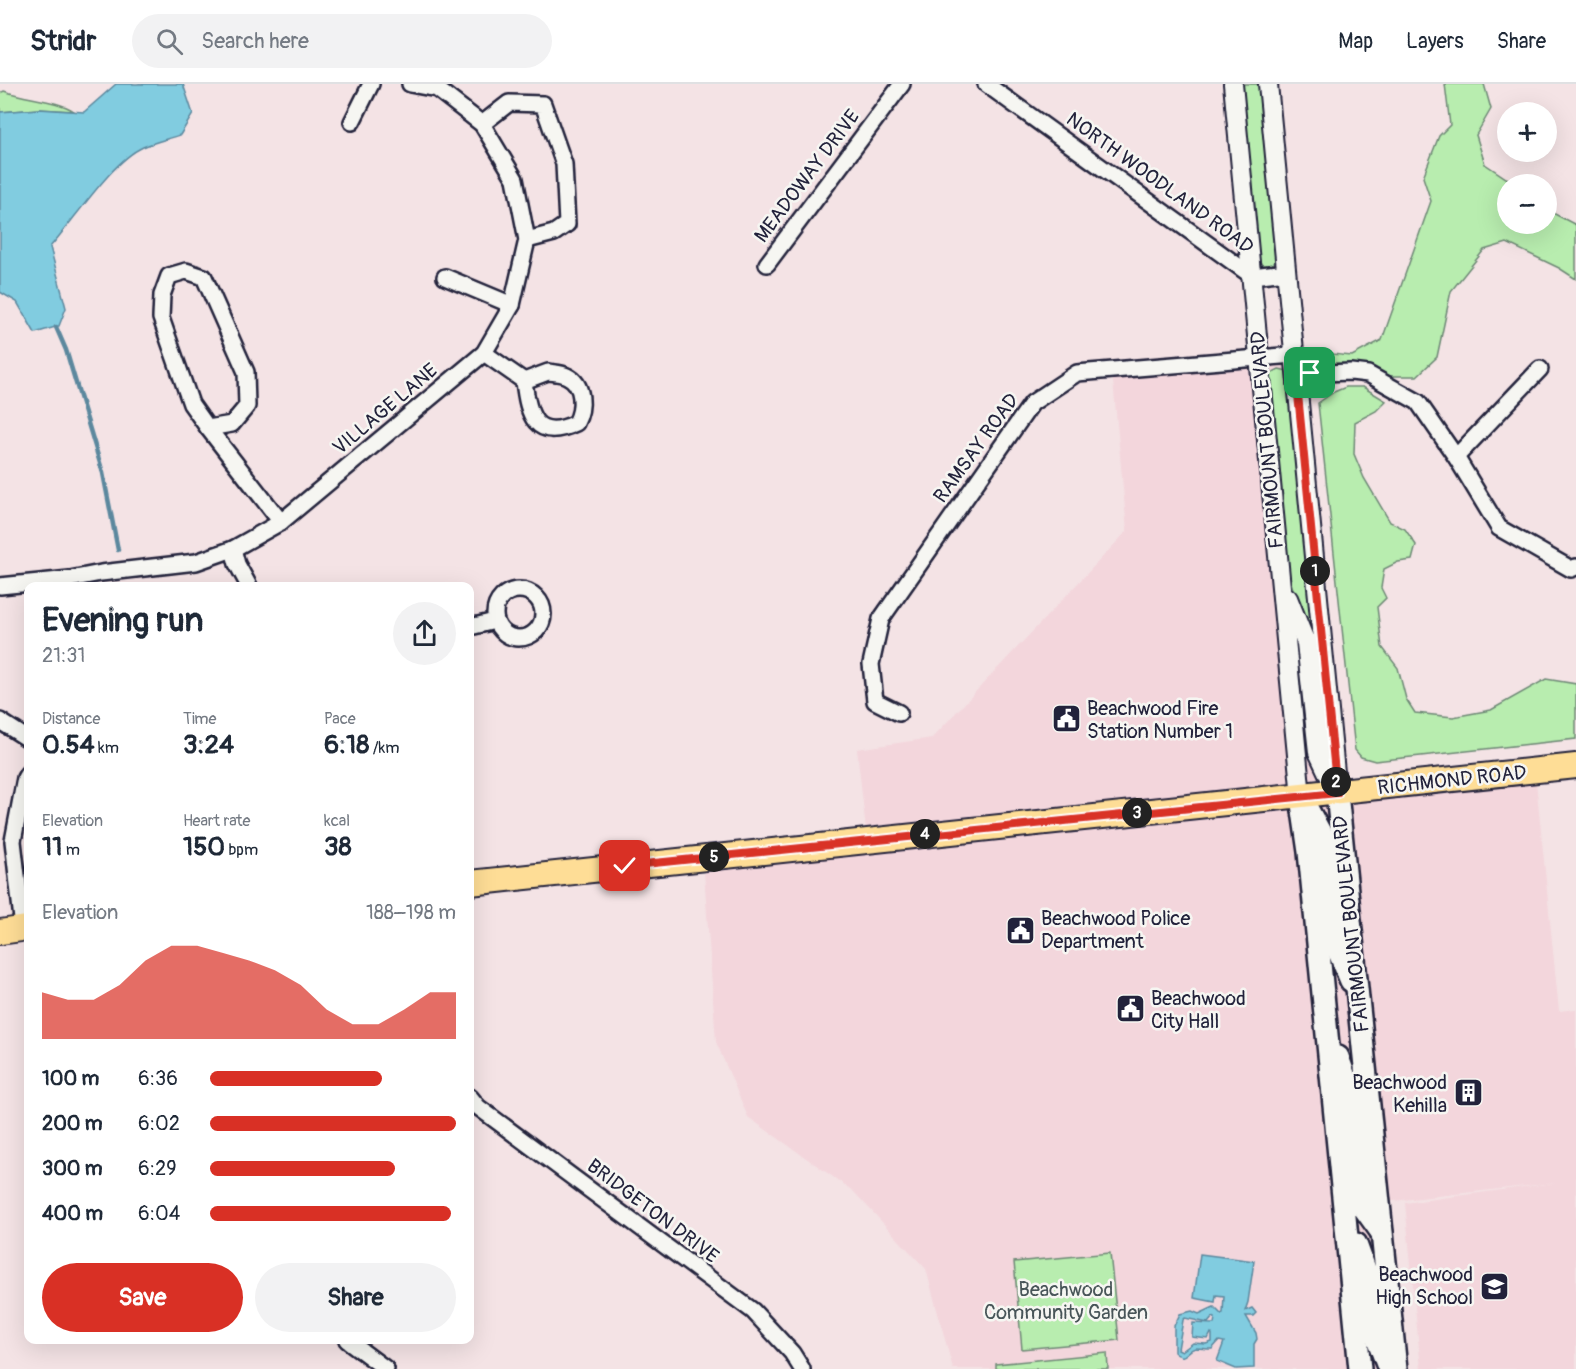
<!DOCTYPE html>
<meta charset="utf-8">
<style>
body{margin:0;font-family:Pangolin,sans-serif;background:#f2f2f3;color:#1f2937;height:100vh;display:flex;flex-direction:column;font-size:22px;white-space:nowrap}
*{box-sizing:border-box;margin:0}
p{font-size:20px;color:#747a83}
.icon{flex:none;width:33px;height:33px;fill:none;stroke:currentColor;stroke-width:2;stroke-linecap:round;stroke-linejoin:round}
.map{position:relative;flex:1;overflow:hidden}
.sheet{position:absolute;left:24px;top:498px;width:450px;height:762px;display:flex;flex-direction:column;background:#fff;border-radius:12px;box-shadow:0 6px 24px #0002}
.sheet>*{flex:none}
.tools{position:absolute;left:1497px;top:18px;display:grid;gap:12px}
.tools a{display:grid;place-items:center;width:60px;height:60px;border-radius:50%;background:#fff;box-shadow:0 6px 24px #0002;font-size:30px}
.pin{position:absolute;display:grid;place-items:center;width:51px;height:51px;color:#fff;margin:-26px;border-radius:12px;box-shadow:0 3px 9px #0006}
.km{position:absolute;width:30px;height:30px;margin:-15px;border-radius:50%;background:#222;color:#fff;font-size:16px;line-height:30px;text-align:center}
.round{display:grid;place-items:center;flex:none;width:63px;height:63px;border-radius:32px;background:#f2f2f3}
.headline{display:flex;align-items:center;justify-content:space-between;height:102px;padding:0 18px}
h1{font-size:33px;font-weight:700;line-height:45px}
.stats{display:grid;grid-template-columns:repeat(3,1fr);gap:9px;height:102px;padding:6px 18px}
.stats div{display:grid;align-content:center}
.stats b{font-size:26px;font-weight:700}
.stats small{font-size:16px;font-weight:400}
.stats p{font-size:16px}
.chart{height:168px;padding:12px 18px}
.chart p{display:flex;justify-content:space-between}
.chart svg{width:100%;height:108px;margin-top:6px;fill:#d93025;opacity:.7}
.button{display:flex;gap:12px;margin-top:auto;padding:12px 18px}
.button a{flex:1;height:69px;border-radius:36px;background:#d93025;color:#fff;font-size:24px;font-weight:700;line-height:69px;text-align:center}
.button a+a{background:#f2f2f3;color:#1f2937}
ul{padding:0 18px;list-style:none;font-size:20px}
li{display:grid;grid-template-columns:96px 72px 1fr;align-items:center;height:45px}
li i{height:15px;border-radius:8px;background:#d93025}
header{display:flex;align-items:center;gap:36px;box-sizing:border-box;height:84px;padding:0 30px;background:#fff;border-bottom:2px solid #e0e1e3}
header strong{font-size:28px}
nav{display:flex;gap:33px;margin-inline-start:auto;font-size:21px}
.search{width:420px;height:54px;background:#f2f2f3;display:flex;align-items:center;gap:15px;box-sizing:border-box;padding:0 21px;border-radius:33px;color:#747a83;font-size:22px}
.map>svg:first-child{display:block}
.built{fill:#f3d6dc}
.green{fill:#b8edaf;stroke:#6d8875;stroke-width:1.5}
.water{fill:#81cce0;stroke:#5b889e;stroke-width:1.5;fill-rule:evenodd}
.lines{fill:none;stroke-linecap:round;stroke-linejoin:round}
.stream{stroke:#5b889e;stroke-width:4.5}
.minor-casing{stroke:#22223b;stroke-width:20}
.tertiary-casing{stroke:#22223b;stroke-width:22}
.secondary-casing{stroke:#22223b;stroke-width:26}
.primary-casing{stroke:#22223b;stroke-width:28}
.minor{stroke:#f6f6f2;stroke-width:15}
.tertiary{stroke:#f6f6f2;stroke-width:18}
.secondary{stroke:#f6f6f2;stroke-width:21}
.primary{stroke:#fedd96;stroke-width:24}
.route-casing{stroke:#fff;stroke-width:12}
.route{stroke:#d93025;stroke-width:8}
.labels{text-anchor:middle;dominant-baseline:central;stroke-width:5;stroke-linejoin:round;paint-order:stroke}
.street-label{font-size:20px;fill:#22223b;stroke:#f6f6f2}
.poi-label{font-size:20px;fill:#22223b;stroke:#f6f6f2;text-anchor:start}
.park-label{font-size:20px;fill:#485558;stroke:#f6f6f2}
</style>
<header>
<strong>Stridr</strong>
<div class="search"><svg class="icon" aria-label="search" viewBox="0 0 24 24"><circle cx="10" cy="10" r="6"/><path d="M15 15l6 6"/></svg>Search here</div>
<nav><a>Map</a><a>Layers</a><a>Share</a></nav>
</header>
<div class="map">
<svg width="1576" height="1285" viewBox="0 0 1576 1285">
<rect width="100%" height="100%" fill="#f4e3e5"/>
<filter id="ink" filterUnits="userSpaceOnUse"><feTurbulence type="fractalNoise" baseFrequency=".0167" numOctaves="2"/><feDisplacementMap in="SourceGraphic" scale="12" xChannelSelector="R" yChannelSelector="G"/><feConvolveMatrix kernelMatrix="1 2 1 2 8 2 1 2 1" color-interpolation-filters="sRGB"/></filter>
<g filter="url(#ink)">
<!-- built -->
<path class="built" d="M1294 271 1337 708 1535 687 1559 927 1576 925V1285H1421L1405 1119 1554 1099 1385 1118 1404 1285H953L926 1185 853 1107 748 1033 716 958 703 774 867 756 857 665 932 654 1127 447 1112 286Z"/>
<!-- green -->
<g class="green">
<path d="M1239 0H1261L1278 171 1276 178 1269 182 1262 181 1257 173Z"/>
<path d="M1445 0H1484L1491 25 1476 51 1485 80 1506 94 1520 100H1508V140H1546L1547 126 1576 141V195L1559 184 1507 159 1484 166 1451 207 1437 273 1417 292H1371L1323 284 1321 281V269L1352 272 1382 256 1431 117 1423 93 1439 52 1450 41Z"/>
<path d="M4 7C25 15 58 16 74 27L39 25 0 28V9Z"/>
<path d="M1279 285 1288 287 1318 556 1311 557 1289 493 1269 297 1271 289Z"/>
<path d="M1346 303H1363L1386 317 1376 327 1355 338 1354 370 1364 394 1390 438 1405 445 1416 461 1412 476 1398 478 1384 485 1381 504 1386 514 1377 523 1382 563 1398 584 1406 615 1415 629 1453 633 1491 626 1546 595 1576 600V655L1375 677 1361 673 1355 666 1318 319 1334 308Z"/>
<path d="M1110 1169 1119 1256 1022 1265 1014 1178Z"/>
<path d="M1107 1269 1108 1285H996V1280Z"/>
</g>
<!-- water -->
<g class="water">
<path d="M116 0H183L193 30 180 51C168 55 155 58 143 63 112 77 75 135 50 163L66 224 59 242 35 249 17 218 0 208V28L39 25 84 28Z"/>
<path d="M1200 1170 1254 1177 1248 1218 1245 1227 1252 1224 1256 1229 1253 1232H1246L1256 1249 1257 1255 1254 1260V1284L1236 1285 1217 1277 1224 1258 1219 1257 1212 1265C1206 1265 1201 1264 1196 1264 1186 1265 1186 1279 1174 1268V1242L1180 1230 1192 1227 1199 1230 1214 1223 1221 1230 1223 1229 1224 1212 1216 1211 1215 1218 1194 1214ZM1213 1233 1215 1234 1214 1240 1193 1239 1192 1253 1208 1255 1211 1249 1212 1250V1258L1206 1260 1193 1259 1182 1267 1178 1265 1183 1236 1185 1234 1208 1239Z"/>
</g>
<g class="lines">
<!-- stream -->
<path class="stream" d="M56 243 66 266 103 389 118 466"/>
<defs>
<g id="minor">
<path d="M986 0 1252 192 1287 188"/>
<path d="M352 38 371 0"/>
<path d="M482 40 509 19 543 20 564 80 567 140 554 149 527 156"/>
<path d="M767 180 902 0"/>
<path d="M186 187 204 193 246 288 247 322 232 340 208 344 191 320 161 234 162 211 169 192Z"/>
<path d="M445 193 512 221"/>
<path d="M484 269 524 297"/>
<path d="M548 288C554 289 562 289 567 292 584 300 584 324 576 339 535 358 528 331 524 297Z"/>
<path d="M1296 290 1351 288 1368 290 1418 318 1456 373 1499 444 1571 485 1576 483"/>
<path d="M208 344 281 438"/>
<path d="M1456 373 1540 285"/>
<path d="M233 465 237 480 249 502"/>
<path d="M0 502 70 495 101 489 196 478 233 465 281 438 484 269 512 221 527 156 515 95 482 40 437 5 410 0"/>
<circle cx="519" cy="530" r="24"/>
<path d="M470 543 495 537"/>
<path d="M899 629 875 617 871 580 881 535 1032 319 1077 289 1294 271"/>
<path d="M0 637 28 655"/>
<path d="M23 844 13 757 25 694 28 689"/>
<path d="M470 1013 478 1023 753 1227 792 1269 802 1285"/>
<path d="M347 1256 386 1285"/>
</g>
<g id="tertiary">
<path d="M1233 0 1301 713"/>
<path d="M1268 0 1337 709"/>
<path d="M1288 514 1306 559 1318 668 1332 698"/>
</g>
<g id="secondary">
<path d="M1337 709 1396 1285"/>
<path d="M1301 713 1309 768 1360 1285"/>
<path d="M1308 726 1327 761 1338 866 1351 897"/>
<path d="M1338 973 1353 1016 1364 1124 1382 1149"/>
<path d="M1356 1160 1366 1188 1376 1251 1388 1283"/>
</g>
<g id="primary">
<path d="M470 799 1576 682"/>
<path d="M0 848 28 844"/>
</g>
</defs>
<!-- minor casing -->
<use href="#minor" class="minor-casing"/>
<!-- tertiary casing -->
<use href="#tertiary" class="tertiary-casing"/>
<!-- secondary casing -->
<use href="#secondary" class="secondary-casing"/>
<!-- primary casing -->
<use href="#primary" class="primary-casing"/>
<!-- minor -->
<use href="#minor" class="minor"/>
<!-- tertiary -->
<use href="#tertiary" class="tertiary"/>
<!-- secondary -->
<use href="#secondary" class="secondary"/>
<!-- primary -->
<use href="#primary" class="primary"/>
</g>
</g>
<g class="lines" filter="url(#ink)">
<defs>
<path id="route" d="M625 782 1337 709 1296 290 1310 289"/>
</defs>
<!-- route casing -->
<use href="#route" class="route-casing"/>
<!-- route -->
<use href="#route" class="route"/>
</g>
<!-- icons -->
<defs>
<symbol id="civic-square" viewBox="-11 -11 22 22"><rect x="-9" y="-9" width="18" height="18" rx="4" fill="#22223b" stroke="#f6f6f2"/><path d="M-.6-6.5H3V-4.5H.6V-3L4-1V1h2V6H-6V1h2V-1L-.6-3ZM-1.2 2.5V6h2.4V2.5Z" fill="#fff"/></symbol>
<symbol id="building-square" viewBox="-11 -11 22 22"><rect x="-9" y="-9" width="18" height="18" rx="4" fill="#22223b" stroke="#f6f6f2"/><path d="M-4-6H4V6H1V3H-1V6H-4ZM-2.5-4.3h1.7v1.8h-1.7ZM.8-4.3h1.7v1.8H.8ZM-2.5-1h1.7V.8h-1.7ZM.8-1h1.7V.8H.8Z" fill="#fff"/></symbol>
<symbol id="school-square" viewBox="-11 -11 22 22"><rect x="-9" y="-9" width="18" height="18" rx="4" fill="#22223b" stroke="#f6f6f2"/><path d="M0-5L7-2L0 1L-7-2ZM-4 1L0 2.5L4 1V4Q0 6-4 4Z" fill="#fff"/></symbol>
</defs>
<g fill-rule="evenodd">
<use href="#civic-square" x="1050" y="618" width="33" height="33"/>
<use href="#civic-square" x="1004" y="830" width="33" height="33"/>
<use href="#civic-square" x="1114" y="908" width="33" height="33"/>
<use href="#building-square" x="1452" y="992" width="33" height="33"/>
<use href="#school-square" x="1478" y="1186" width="33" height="33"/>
</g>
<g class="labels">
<!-- street labels -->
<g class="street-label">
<text transform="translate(807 92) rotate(-53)">MEADOWAY DRIVE</text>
<text transform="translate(1160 99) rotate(36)">NORTH WOODLAND ROAD</text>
<text transform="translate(385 325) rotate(-40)">VILLAGE LANE</text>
<text transform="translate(1267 356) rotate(-95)">FAIRMOUNT BOULEVARD</text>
<text transform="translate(976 364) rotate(-54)">RAMSAY ROAD</text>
<text transform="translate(1452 696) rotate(-6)">RICHMOND ROAD</text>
<text transform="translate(1351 840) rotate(-96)">FAIRMOUNT BOULEVARD</text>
<text transform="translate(653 1127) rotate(37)">BRIDGETON DRIVE</text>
</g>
<!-- poi labels -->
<g class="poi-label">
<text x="1087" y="624">Beachwood Fire<tspan x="1087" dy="23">Station Number 1</tspan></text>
<text x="1041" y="834">Beachwood Police<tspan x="1041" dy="23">Department</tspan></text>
<text x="1151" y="914">Beachwood<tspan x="1151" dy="23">City Hall</tspan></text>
<text x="1447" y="998" text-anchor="end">Beachwood<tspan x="1447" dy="23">Kehilla</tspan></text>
<text x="1473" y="1190" text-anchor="end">Beachwood<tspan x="1473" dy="23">High School</tspan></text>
</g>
<!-- park labels -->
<g class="park-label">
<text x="1066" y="1205">Beachwood<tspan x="1066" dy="23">Community Garden</tspan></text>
</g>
</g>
</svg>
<div class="tools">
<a>+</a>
<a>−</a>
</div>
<div class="pin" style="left:1310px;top:289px;background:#1e9e55"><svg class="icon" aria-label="arrive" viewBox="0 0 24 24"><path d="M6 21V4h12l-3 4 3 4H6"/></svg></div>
<div class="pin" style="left:625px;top:782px;background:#d93025"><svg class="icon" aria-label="check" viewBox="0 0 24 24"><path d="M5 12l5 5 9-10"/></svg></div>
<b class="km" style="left:1315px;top:487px">1</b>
<b class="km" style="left:1336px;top:698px">2</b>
<b class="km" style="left:1137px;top:729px">3</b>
<b class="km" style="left:925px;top:750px">4</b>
<b class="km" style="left:714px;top:773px">5</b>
<section class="sheet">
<div class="headline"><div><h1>Evening run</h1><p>21:31</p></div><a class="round"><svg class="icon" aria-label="share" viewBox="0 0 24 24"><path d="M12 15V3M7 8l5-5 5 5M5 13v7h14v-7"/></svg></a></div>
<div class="stats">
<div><p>Distance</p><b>0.54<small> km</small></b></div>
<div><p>Time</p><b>3:24</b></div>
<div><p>Pace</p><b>6:18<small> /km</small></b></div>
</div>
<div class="stats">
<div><p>Elevation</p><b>11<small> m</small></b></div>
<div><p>Heart rate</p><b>150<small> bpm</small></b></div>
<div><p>kcal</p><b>38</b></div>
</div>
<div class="chart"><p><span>Elevation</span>188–198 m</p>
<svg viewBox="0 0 160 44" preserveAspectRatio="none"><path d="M0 44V25L10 28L20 28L30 22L40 12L50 6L60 6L70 9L80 12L90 16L100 22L110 32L120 38L130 38L140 32L150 25L160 25V44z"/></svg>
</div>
<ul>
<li><b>100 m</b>6:36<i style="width:70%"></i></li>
<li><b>200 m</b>6:02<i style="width:100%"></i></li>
<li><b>300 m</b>6:29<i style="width:75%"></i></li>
<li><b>400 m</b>6:04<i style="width:98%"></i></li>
</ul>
<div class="button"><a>Save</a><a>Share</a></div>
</section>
</div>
